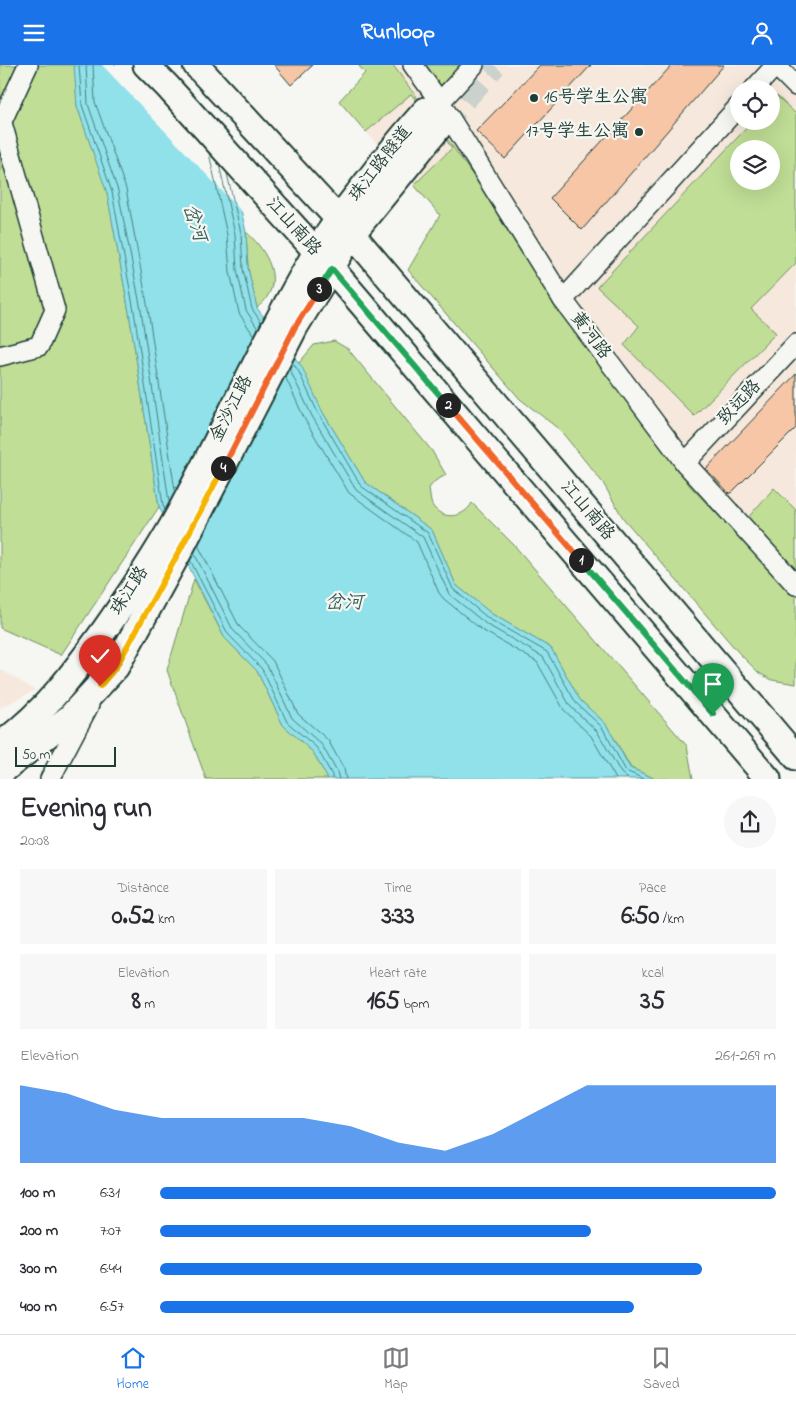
<!DOCTYPE html>
<meta charset="utf-8">
<style>
body{margin:0;font-family:"Indie Flower","LXGW WenKai TC",sans-serif;background:#f7f7f7;color:#2b2b33;height:100vh;display:flex;flex-direction:column;font-size:19px;white-space:nowrap}
*{box-sizing:border-box;margin:0}
p{font-size:16px;color:#7c7c81}
.icon{flex:none;width:28px;height:28px;fill:none;stroke:currentColor;stroke-width:2;stroke-linecap:round;stroke-linejoin:round}
.map{position:relative;height:714px;overflow:hidden}
.sheet{display:flex;flex-direction:column;background:#fff;flex:1}
.sheet>*{flex:none}
.tools{position:absolute;left:730px;top:15px;display:grid;gap:10px}
.tools a{display:grid;place-items:center;width:50px;height:50px;border-radius:50%;background:#fff;box-shadow:0 5px 20px #0002;font-size:25px}
.scale{position:absolute;left:15px;bottom:12px;width:101px;box-sizing:border-box;padding-left:5px;border:2px solid #1f3d34;border-top:0;font-size:14px;line-height:18px;white-space:nowrap;color:#1f3d34;-webkit-text-stroke:4px #f6f6f2;paint-order:stroke}
.pin{position:absolute;display:grid;place-items:center;width:42px;height:42px;color:#fff;margin:-51px -21px;border-radius:50% 50% 50% 0;rotate:-45deg;box-shadow:0 0 5px #0007}
.pin .icon{rotate:45deg}
.km{position:absolute;width:25px;height:25px;margin:-12px;border-radius:50%;background:#222;color:#fff;font-size:14px;line-height:25px;text-align:center}
.round{display:grid;place-items:center;flex:none;width:52px;height:52px;border-radius:26px;background:#f7f7f7}
.overview{display:flex;align-items:center;justify-content:space-between;height:85px;padding:0 20px}
h1{font-size:28px;font-weight:700;line-height:38px}
.figures{display:grid;grid-template-columns:repeat(3,1fr);gap:8px;height:85px;padding:5px 20px}
.figures div{display:grid;align-content:center;border-radius:0px;background:#f7f7f7;text-align:center}
.figures b{font-size:25px;font-weight:700}
.figures small{font-size:14px;font-weight:400}
.figures p{font-size:14px}
.chart{height:140px;padding:10px 20px}
.chart p{display:flex;justify-content:space-between}
.chart svg{width:100%;height:90px;margin-top:5px;fill:#1a73e8;opacity:.7}
ul{padding:0 20px;list-style:none;font-size:16px}
li{display:grid;grid-template-columns:80px 60px 1fr;align-items:center;height:38px}
li i{height:12px;border-radius:6px;background:#1a73e8}
header{display:flex;justify-content:space-between;align-items:center;height:65px;padding:0 20px;background:#1a73e8;color:#fff;font-size:22px;font-weight:700}
.menu{display:flex;justify-content:space-around;align-items:center;height:70px;border-top:1px solid #e1e1e2;background:#fff;font-size:14px;color:#7c7c81}
.menu a{display:grid;justify-items:center;gap:2px}
.menu .selected{color:#1a73e8}
.map>svg:first-child{display:block}
.built{fill:#f6e8dc;fill-rule:evenodd}
.green{fill:#c0de96;stroke:#708e65;fill-rule:evenodd}
.water{fill:#90e1ea;stroke:#639fa1}
.pier{fill:#f6f6f2}
.lines{fill:none;stroke-linecap:round;stroke-linejoin:round}
.shore{stroke:#4c7f7d;stroke-width:1}
.building{fill:#f7c6a7;stroke:#1f3d34}
.major-tunnel{stroke:#cbd1cc;stroke-width:25;stroke-dasharray:25 12;stroke-linecap:butt}
.minor-casing{stroke:#1f3d34;stroke-width:22}
.major-casing{stroke:#1f3d34;stroke-width:29}
.minor{stroke:#f6f6f2;stroke-width:19}
.major{stroke:#f6f6f2;stroke-width:25}
.split-1-casing{stroke:#fff;stroke-width:10}
.split-2-casing{stroke:#fff;stroke-width:10}
.split-3-casing{stroke:#fff;stroke-width:10}
.split-4-casing{stroke:#fff;stroke-width:10}
.split-5-casing{stroke:#fff;stroke-width:10}
.split-6-casing{stroke:#fff;stroke-width:10}
.split-1{stroke:#22a559;stroke-width:6}
.split-2{stroke:#f0652b;stroke-width:6}
.split-3{stroke:#22a559;stroke-width:6}
.split-4{stroke:#f0652b;stroke-width:6}
.split-5{stroke:#f5b400;stroke-width:6}
.split-6{stroke:#f5b400;stroke-width:6}
.poi-dot{fill:#1f3d34;stroke:#f6f6f2;stroke-width:2}
.labels{text-anchor:middle;dominant-baseline:central;stroke-width:4.5;stroke-linejoin:round;paint-order:stroke}
.poi-label{font-size:18px;fill:#1f3d34;stroke:#f6f6f2;text-anchor:start}
.street-label{font-size:18px;fill:#1f3d34;stroke:#f6f6f2}
.water-label{font-size:19px;font-style:italic;fill:#365e58;stroke:#f6f6f2}
</style>
<header><svg class="icon" aria-label="menu" viewBox="0 0 24 24"><path d="M4 6h16M4 12h16M4 18h16"/></svg>Runloop<svg class="icon" aria-label="person" viewBox="0 0 24 24"><circle cx="12" cy="8" r="4"/><path d="M4 21q1-7 8-7t8 7"/></svg></header>
<div class="map">
<svg width="796" height="714" viewBox="0 0 796 714">
<rect width="100%" height="100%" fill="#f6f6f2"/>
<filter id="ink" filterUnits="userSpaceOnUse"><feTurbulence type="fractalNoise" baseFrequency=".02" numOctaves="2"/><feDisplacementMap in="SourceGraphic" scale="10" xChannelSelector="R" yChannelSelector="G"/><feConvolveMatrix kernelMatrix="1 2 1 2 8 2 1 2 1" color-interpolation-filters="sRGB"/></filter>
<g filter="url(#ink)">
<!-- built -->
<g class="built">
<path d="M358 0H796V554L339 36 365 8ZM739 24H771V56H739ZM739 84H771V116H739Z"/>
<path d="M0 604 35 625 0 643Z"/>
</g>
<!-- green -->
<g class="green">
<path d="M0 0H73L75 3 77 41 107 127 129 247 159 442 61 590 0 563Z"/>
<path d="M358 0H393L453 82 690 421 790 525 796 527V619L772 615 759 608 738 587 623 453 603 418 560 365 520 334 408 205 440 150 414 120 452 83 411 29 366 67 339 36 365 8Z"/>
<path d="M422 0H465L440 27Z"/>
<path d="M777 31 796 49V198L751 244 776 268 694 351 624 280 639 261 597 222 753 56H771V37ZM739 84H771V116H739Z"/>
<path d="M246 167C263 181 282 210 267 232 265 236 260 240 257 243L248 203Z"/>
<path d="M334 276 348 284 432 386 446 410 435 416 429 423C430 429 430 435 432 440 442 456 464 453 472 438L514 480 687 681 693 714H656L631 703 606 659 580 635 551 583 492 549 456 520 432 465 365 417 322 346 299 298 314 280Z"/>
<path d="M774 423 796 445V515L745 456Z"/>
<path d="M194 514 224 572 257 606 283 660 313 687 328 714H206L167 605Z"/>
</g>
<!-- water -->
<path class="water" d="M74 0H208L246 167 248 203 257 243 302 302 322 346 365 417 432 465 456 520 492 549 551 583 580 635 606 659 630 703 656 714H328L313 687 283 660 257 606 224 572 159 442 129 247 107 128 77 41Z"/>
<!-- pier -->
<path class="pier" d="M102 0H211L244 149Z"/>
<g class="lines">
<!-- shore -->
<g class="shore">
<path d="M79 0 82 40 112 127 134 246 163 440 165 445"/>
<path d="M86 0 88 39 118 126 141 245 169 437"/>
<path d="M93 0 95 37 126 124 148 244 175 426"/>
<path d="M209 88 227 170 230 207 239 248 254 271"/>
<path d="M219 99 235 169 237 205 246 245 258 264"/>
<path d="M227 109 241 168 243 204 252 244 261 257"/>
<path d="M292 297 298 305 318 348 361 421 428 468 453 524 489 554 547 587 576 638 602 662 626 706 644 714"/>
<path d="M289 303 312 351 356 425 423 472 449 529 486 559 543 592 570 641 597 666 621 708 628 714"/>
<path d="M285 311 305 355 349 428 417 477 439 528 444 534 482 565 537 597 564 645 591 671 616 714"/>
<path d="M198 480 239 561 273 596 298 649 328 675 344 704 346 714"/>
<path d="M194 488 233 565 267 600 292 653 322 680 337 707 339 714"/>
<path d="M190 495 228 569 262 604 287 657 317 683 332 710V714"/>
</g>
</g>
<!-- building -->
<g class="building">
<path d="M274 0H313L291 20Z"/>
<path d="M540 0H591L505 94 476 66Z"/>
<path d="M672 0H724L582 165 550 133Z"/>
<path d="M796 309V363L730 429 706 404Z"/>
</g>
<g class="lines">
<!-- major-tunnel -->
<path class="major-tunnel" d="M439 62 494 0"/>
<defs>
<g id="minor">
<path d="M413 0 440 37 563 235 685 398 796 520"/>
<path d="M775 0 796 21"/>
<path d="M754 24 776 0"/>
<path d="M440 37 474 0"/>
<path d="M0 51 55 245 39 281 0 291"/>
<path d="M2 56 28 0"/>
<path d="M563 235 739 41"/>
<path d="M685 398 796 279"/>
<path d="M50 714 89 640"/>
</g>
<g id="major">
<path d="M146 0 167 21 332 204 768 714"/>
<path d="M196 0 352 169 796 692"/>
<path d="M0 680C46 646 73 609 106 563 130 529 154 493 175 456 223 368 264 275 315 189 330 163 349 140 367 117 386 92 405 68 426 45"/>
<path d="M0 708 70 652 116 602 180 485 295 262 352 169 439 62"/>
</g>
</defs>
<!-- minor casing -->
<use href="#minor" class="minor-casing"/>
<!-- major casing -->
<use href="#major" class="major-casing"/>
<!-- minor -->
<use href="#minor" class="minor"/>
<!-- major -->
<use href="#major" class="major"/>
</g>
</g>
<g class="lines" filter="url(#ink)">
<defs>
<path id="split-1" d="M581 495 713 649"/>
<path id="split-2" d="M448 340 581 495"/>
<path id="split-3" d="M319 224 332 204 448 340"/>
<path id="split-4" d="M223 403 295 262 319 224"/>
<path id="split-5" d="M127 582 180 485 223 403"/>
<path id="split-6" d="M100 621 116 602 127 582"/>
</defs>
<!-- split-1 casing -->
<use href="#split-1" class="split-1-casing"/>
<!-- split-2 casing -->
<use href="#split-2" class="split-2-casing"/>
<!-- split-3 casing -->
<use href="#split-3" class="split-3-casing"/>
<!-- split-4 casing -->
<use href="#split-4" class="split-4-casing"/>
<!-- split-5 casing -->
<use href="#split-5" class="split-5-casing"/>
<!-- split-6 casing -->
<use href="#split-6" class="split-6-casing"/>
<!-- split-1 -->
<use href="#split-1" class="split-1"/>
<!-- split-2 -->
<use href="#split-2" class="split-2"/>
<!-- split-3 -->
<use href="#split-3" class="split-3"/>
<!-- split-4 -->
<use href="#split-4" class="split-4"/>
<!-- split-5 -->
<use href="#split-5" class="split-5"/>
<!-- split-6 -->
<use href="#split-6" class="split-6"/>
</g>
<!-- markers -->
<g class="poi-dot">
<circle cx="534" cy="33" r="5"/>
<circle cx="639" cy="67" r="5"/>
</g>
<g class="labels">
<!-- poi labels -->
<g class="poi-label">
<text x="544" y="33">16号学生公寓</text>
<text x="629" y="67" text-anchor="end">17号学生公寓</text>
</g>
<!-- street labels -->
<g class="street-label">
<text transform="translate(381 99) rotate(-52)">珠江路隧道</text>
<text transform="translate(293 162) rotate(48)">江山南路</text>
<text transform="translate(590 271) rotate(53)">黄河路</text>
<text transform="translate(740 338) rotate(-47)">致远路</text>
<text transform="translate(232 344) rotate(-63)">金沙江路</text>
<text transform="translate(587 446) rotate(50)">江山南路</text>
<text transform="translate(130 526) rotate(-57)">珠江路</text>
</g>
<!-- water labels -->
<g class="water-label">
<text transform="translate(194 158) rotate(72)">岔河</text>
<text x="344" y="538">岔河</text>
</g>
</g>
</svg>
<div class="tools">
<a><svg class="icon" aria-label="locate" viewBox="0 0 24 24"><circle cx="12" cy="12" r="6"/><path d="M12 2v4M12 18v4M2 12h4M18 12h4"/></svg></a>
<a><svg class="icon" aria-label="layers" viewBox="0 0 24 24"><path d="M12 4l9 5-9 5-9-5zM3 14l9 5 9-5"/></svg></a>
</div>
<div class="scale">50 m</div>
<div class="pin" style="left:713px;top:649px;background:#1e9e55"><svg class="icon" aria-label="arrive" viewBox="0 0 24 24"><path d="M6 21V4h12l-3 4 3 4H6"/></svg></div>
<div class="pin" style="left:100px;top:621px;background:#d93025"><svg class="icon" aria-label="check" viewBox="0 0 24 24"><path d="M5 12l5 5 9-10"/></svg></div>
<b class="km" style="left:581px;top:495px">1</b>
<b class="km" style="left:448px;top:340px">2</b>
<b class="km" style="left:319px;top:224px">3</b>
<b class="km" style="left:223px;top:403px">4</b>
</div>
<section class="sheet">
<div class="overview"><div><h1>Evening run</h1><p>20:08</p></div><a class="round"><svg class="icon" aria-label="share" viewBox="0 0 24 24"><path d="M12 15V3M7 8l5-5 5 5M5 13v7h14v-7"/></svg></a></div>
<div class="figures">
<div><p>Distance</p><b>0.52<small> km</small></b></div>
<div><p>Time</p><b>3:33</b></div>
<div><p>Pace</p><b>6:50<small> /km</small></b></div>
</div>
<div class="figures">
<div><p>Elevation</p><b>8<small> m</small></b></div>
<div><p>Heart rate</p><b>165<small> bpm</small></b></div>
<div><p>kcal</p><b>35</b></div>
</div>
<div class="chart"><p><span>Elevation</span>261–269 m</p>
<svg viewBox="0 0 160 44" preserveAspectRatio="none"><path d="M0 44V6L10 10L20 18L30 22L40 22L50 22L60 22L70 26L80 34L90 38L100 30L110 18L120 6L130 6L140 6L150 6L160 6V44z"/></svg>
</div>
<ul>
<li><b>100 m</b>6:31<i style="width:100%"></i></li>
<li><b>200 m</b>7:07<i style="width:70%"></i></li>
<li><b>300 m</b>6:44<i style="width:88%"></i></li>
<li><b>400 m</b>6:57<i style="width:77%"></i></li>
</ul>
</section>
<nav class="menu">
<a class="selected"><svg class="icon" aria-label="home" viewBox="0 0 24 24"><path d="M3 11l9-7 9 7M6 9v11h12V9"/></svg>Home</a>
<a><svg class="icon" aria-label="map" viewBox="0 0 24 24"><path d="M3 6l6-2 6 2 6-2v14l-6 2-6-2-6 2zM9 4v14M15 6v14"/></svg>Map</a>
<a><svg class="icon" aria-label="saved" viewBox="0 0 24 24"><path d="M7 4h10v16l-5-4-5 4z"/></svg>Saved</a>
</nav>
